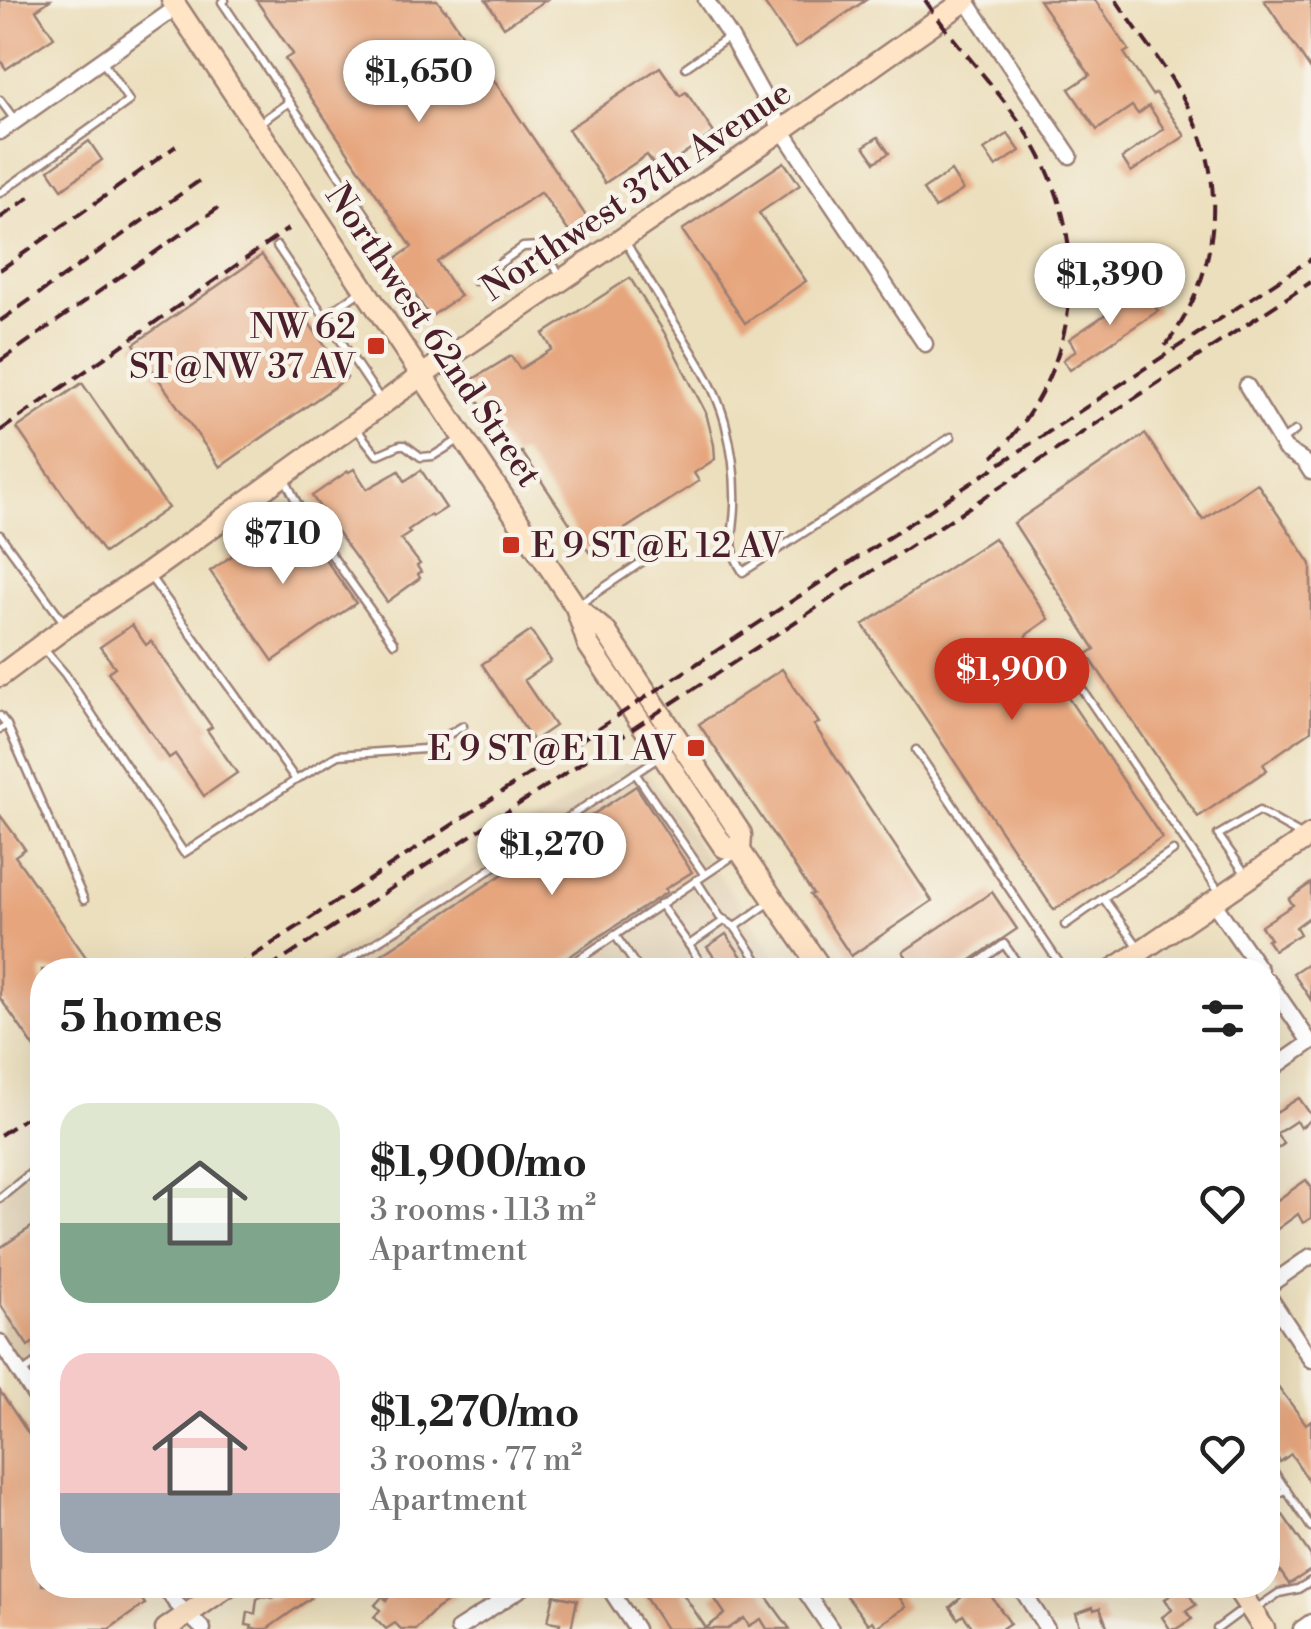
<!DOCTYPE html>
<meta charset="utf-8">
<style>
body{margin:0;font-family:"Libre Bodoni",serif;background:#f2f2f2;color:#222;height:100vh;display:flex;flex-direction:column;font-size:38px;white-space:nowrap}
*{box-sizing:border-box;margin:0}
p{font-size:32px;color:#767676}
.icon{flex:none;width:55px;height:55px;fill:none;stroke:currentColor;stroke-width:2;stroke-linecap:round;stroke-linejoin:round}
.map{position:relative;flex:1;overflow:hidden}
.details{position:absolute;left:30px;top:958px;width:1250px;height:640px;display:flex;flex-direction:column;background:#fff;border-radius:40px;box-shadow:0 10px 40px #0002}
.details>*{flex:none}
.price{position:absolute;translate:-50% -85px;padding:0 22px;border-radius:35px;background:#fff;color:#222;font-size:32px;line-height:65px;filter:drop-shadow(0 2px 5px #0008)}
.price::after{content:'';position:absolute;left:50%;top:60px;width:30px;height:22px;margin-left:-15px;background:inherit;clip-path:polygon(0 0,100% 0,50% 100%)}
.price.on{background:#c8321e;color:#fff}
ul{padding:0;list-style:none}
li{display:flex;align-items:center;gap:30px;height:250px;padding:0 30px}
li span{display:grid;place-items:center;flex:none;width:280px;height:200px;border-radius:30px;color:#555}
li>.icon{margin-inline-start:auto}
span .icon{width:120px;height:120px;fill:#fffc;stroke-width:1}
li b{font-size:42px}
h2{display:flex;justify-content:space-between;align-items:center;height:120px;padding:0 30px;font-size:42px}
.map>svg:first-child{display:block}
.built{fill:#dfceb1}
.building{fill:#e6a57d}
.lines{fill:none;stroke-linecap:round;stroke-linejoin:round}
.lane-casing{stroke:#9b7f74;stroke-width:11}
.street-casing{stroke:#9b7f74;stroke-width:19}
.secondary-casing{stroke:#9b7f74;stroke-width:25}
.lane{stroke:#fff;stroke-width:6}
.street{stroke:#fff;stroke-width:14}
.secondary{stroke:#ffe4c6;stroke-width:20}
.rail{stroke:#4a1f2b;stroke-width:4;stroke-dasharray:15 8;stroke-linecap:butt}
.poi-dot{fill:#c8321e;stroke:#f7f3e8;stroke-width:4}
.labels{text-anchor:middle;stroke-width:9;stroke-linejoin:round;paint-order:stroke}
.street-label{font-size:35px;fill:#4a1f2b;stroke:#f7f3e8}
.poi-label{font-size:35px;fill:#4a1f2b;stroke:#f7f3e8;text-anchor:end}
</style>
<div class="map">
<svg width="1311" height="1629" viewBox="0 0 1311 1629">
<rect width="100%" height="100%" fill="#f7f3e8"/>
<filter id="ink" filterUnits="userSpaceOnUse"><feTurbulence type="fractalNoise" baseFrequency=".01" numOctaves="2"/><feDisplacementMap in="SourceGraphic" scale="20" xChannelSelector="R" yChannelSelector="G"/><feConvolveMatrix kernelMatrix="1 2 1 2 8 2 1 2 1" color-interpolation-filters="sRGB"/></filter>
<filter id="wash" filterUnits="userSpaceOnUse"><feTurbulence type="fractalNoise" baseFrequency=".0048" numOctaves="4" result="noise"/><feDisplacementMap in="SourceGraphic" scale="40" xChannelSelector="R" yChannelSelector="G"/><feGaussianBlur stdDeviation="2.25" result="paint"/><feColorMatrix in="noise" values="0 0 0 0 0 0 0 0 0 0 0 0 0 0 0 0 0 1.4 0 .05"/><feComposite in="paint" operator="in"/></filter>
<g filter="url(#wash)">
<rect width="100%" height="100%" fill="#ecdfbd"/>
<g class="built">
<polygon points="635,755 785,970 314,970"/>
<polygon points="42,1151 42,1396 0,1333 0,1180"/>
</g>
<g id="blocks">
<g class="building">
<polygon points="0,0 50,0 36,10 54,37 6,69 0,60"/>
<polygon points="256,0 437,0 445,11 446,10 588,219 569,232 541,192 437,262 460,296 430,317 392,261 412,247 285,59 293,54"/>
<polygon points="486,0 546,0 504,27"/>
<polygon points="762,0 866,0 795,48"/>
<polygon points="1039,0 1095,0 1129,50 1124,53 1152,95 1156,93 1185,136 1131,172 1122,158 1164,129 1149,106 1138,114 1132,106 1097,130 1069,89 1090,75"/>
<polygon points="1264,0 1311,0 1311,70"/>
<polygon points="660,67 680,96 686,92 714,133 658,171 647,155 605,183 568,129"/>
<polygon points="1008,134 1020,151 996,167 984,150"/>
<polygon points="878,137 889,153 875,162 864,146"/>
<polygon points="89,141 102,160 62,189 49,170"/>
<polygon points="784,162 800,185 759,213 806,281 745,323 682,230"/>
<polygon points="951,171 963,190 935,208 923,190"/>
<polygon points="262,255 347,378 220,467 134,344"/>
<polygon points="630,278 664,332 706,413 714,445 715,459 694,473 699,481 589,552 522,452 513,457 467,383 511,356 520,369 552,349 543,334"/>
<polygon points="1143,289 1158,311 1070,370 1063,360 1076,350 1069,339"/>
<polygon points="82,383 168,508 104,553 17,428"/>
<polygon points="1145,434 1203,520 1257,483 1311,564 1311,731 1263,764 1267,770 1198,817 1087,654 1095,649 1014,523"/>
<polygon points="354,469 367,489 399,471 405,481 421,470 446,508 432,517 430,515 408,530 410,533 401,539 420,564 417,566 421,572 418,574 420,578 387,602 312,496 348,471 349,472"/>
<polygon points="293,513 356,603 273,661 210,571"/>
<polygon points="994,538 1049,619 1026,635 1162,838 1054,910 863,625"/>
<polygon points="132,625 146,645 151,641 212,727 207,730 237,773 204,796 175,754 169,758 108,672 115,667 100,647"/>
<polygon points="531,631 551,661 524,680 555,726 533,741 482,664"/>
<polygon points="782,669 819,723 814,725 932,901 851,956 810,895 813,894 699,724"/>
<polygon points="636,786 692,872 665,889 667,892 632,915 549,970 358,970"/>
<polygon points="0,815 25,849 15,856 95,970 42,970 42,1058 0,998"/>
<polygon points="1311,883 1311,916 1296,927 1300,934 1274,950 1267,940 1270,939 1261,926 1293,905 1289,899"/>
<polygon points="992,892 1017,929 956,970 916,970 903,952"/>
<polygon points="726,934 751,970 723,970 707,947"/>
<polygon points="1311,961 1311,1000 1293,973"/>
<polygon points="1299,1098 1311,1115 1311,1120 1300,1128 1296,1121 1276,1134 1284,1144 1268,1155 1268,1117"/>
<polygon points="1306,1180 1311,1187 1311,1218 1303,1223 1298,1214 1268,1236 1268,1189 1276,1201"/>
<polygon points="42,1220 42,1337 28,1346 0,1304 0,1248"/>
<polygon points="1268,1373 1306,1424 1311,1420 1311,1484 1291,1454 1280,1462 1268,1444"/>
<polygon points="0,1391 42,1454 42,1585 132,1585 145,1604 109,1629 0,1629"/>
<polygon points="1283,1515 1311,1556 1311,1570 1289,1584 1268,1554 1268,1526"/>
<polygon points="291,1585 322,1585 309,1595 311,1598 267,1629 251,1629 252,1626 246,1625 248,1612 255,1614 257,1599 263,1596 273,1598"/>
<polygon points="401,1585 416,1585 422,1591 431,1585 450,1585 457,1595 436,1609 416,1629 401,1629 395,1623 386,1629 374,1617 380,1610 375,1605 383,1596 386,1600"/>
<polygon points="637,1585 677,1585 706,1628 725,1614 713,1596 730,1585 758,1585 790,1629 767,1629 761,1619 749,1626 744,1618 728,1629 666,1629"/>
<polygon points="838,1585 891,1585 906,1607 876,1627 872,1621 868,1624"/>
<polygon points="957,1585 979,1585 984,1592 987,1590 1010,1623 1001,1629 974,1629 963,1615 958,1619 950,1607 964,1595"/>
<polygon points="1184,1587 1196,1605 1186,1611 1192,1619 1176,1629 1170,1629 1162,1617 1172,1610 1165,1599"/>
<polygon points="554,1595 577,1600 571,1629 558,1629 560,1623 548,1621"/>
<polygon points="1093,1607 1094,1610 1100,1608 1107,1626 1099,1629 1081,1629 1076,1613"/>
</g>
</g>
</g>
<g filter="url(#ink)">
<use href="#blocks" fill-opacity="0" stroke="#9b7f74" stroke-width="2.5"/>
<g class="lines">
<defs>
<g id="lane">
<polyline points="225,0 222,2 389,249"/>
<polyline points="686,67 729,37"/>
<polyline points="0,100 15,120"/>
<polyline points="258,124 289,102"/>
<polyline points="0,193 129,101 102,61"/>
<path d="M624 239C642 270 661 301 680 332 698 361 716 389 725 422 732 449 736 478 735 506 734 535 726 546 743 572L951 437"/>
<polyline points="277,246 382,402"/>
<polyline points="475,281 523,247 539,246 560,274"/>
<polyline points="325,316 361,291"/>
<polyline points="355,427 377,455 400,445 405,445 421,457 433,456 462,438"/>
<polyline points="1281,441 1295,431"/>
<polyline points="286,481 303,515 394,643"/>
<polyline points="0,535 63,621"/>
<polyline points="581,603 673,541"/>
<polyline points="42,647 65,674 184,853 296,780 151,578"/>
<polyline points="1056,651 1221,894"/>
<polyline points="0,716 7,725 0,729"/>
<polyline points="7,725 84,900"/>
<polyline points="916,750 1064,970"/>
<polyline points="635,773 704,874"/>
<polyline points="296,780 338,755 424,749 463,726"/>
<polyline points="1245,873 1218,835 1259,811 1301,835"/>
<polyline points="696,880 720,917 735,927"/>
<polyline points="660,904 689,945 725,920"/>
<polyline points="1065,925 1103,898"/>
<polyline points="615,935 639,970"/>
<polyline points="689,945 705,970"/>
<polyline points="1138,946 1103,898 1173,851"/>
<polyline points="581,958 589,970"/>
<polyline points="332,970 447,898 661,756"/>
<polyline points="563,970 736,854"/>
<polyline points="764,970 735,927 770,902"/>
<polyline points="902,970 904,970"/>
<polyline points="968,970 1004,944 1022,970"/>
<polyline points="0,1198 42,1164"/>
<polyline points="23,1372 42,1359"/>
<polyline points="1268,1463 1311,1527"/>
<polyline points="1268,1501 1286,1489"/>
<polyline points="1257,1608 1279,1593 1298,1589 1311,1581"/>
<polyline points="1217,1629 1244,1609"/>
</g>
<g id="street">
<polyline points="706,0 730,36 782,130 925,344"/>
<polyline points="966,0 1070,156"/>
<polyline points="0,132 177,7"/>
<polyline points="1247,386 1285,449 1304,461 1311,472"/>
<polyline points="1213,902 1260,970"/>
<polyline points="1268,981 1310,1042"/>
<polyline points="1268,1072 1311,1042"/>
<polyline points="1268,1286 1311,1256"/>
<polyline points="1268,1295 1311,1360"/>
<polyline points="0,1342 42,1407"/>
<polyline points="164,1585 175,1602 203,1629"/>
<polyline points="607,1585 636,1629"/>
<polyline points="801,1585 831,1629"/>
<polyline points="1019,1585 1047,1629"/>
<polyline points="458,1629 527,1585"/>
<polyline points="1301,1629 1311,1622"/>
</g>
<g id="secondary">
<polyline points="172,0 576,607 588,644 724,847 740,851 822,970"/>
<polyline points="577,608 606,632 741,834 740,851"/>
<polyline points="0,676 67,626 148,573 421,376 782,130 966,0"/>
<polyline points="1113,970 1311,835"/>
<polyline points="1235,1585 1264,1629"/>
<polyline points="166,1629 229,1585"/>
</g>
</defs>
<use href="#lane" class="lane-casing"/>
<use href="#street" class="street-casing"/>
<use href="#secondary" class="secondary-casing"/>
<use href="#lane" class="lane"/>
<use href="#street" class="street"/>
<use href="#secondary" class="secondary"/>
<g class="rail">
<path d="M925 0C956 46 996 86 1027 133 1096 240 1082 372 990 460"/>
<path d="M1116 0C1142 39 1178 81 1196 124 1229 199 1213 289 1161 351"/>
<polyline points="0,218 30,197"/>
<polyline points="0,270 176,146"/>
<polyline points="0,321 199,181"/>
<polyline points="0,361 218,208"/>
<polyline points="0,431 288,229"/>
<polyline points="232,970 1311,259"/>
<polyline points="267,970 1311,282"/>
<polyline points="0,1135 42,1107"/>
</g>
</g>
</g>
<g class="poi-dot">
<rect x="366" y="336" width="20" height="20" rx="5"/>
<rect x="501" y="535" width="20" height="20" rx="5"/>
<rect x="686" y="738" width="20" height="20" rx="5"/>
</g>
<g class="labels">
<g class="street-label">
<text transform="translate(636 190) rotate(-34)" y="12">Northwest 37th Avenue</text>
<text transform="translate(434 335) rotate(56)" y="12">Northwest 62nd Street</text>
</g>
<g class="poi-label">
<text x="356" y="338">NW 62<tspan x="356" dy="40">ST@NW 37 AV</tspan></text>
<text x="531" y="557" text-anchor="start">E 9 ST@E 12 AV</text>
<text x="676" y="760">E 9 ST@E 11 AV</text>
</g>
</g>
</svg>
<b class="price" style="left:419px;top:125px">$1,650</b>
<b class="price" style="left:1110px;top:328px">$1,390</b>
<b class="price" style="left:283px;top:587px">$710</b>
<b class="price on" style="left:1012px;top:723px">$1,900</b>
<b class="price" style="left:552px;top:898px">$1,270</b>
<section class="details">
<h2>5 homes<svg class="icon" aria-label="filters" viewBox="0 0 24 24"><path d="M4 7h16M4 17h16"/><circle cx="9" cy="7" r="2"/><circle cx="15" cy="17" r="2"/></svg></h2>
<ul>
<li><span style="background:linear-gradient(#dfe7d0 60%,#7fa58c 0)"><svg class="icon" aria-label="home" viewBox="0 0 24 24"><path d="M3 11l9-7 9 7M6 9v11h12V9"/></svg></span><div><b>$1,900/mo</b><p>3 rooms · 113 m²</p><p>Apartment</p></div><svg class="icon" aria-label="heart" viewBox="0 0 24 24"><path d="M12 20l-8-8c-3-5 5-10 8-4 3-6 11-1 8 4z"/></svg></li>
<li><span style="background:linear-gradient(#f6c9c9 70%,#9aa5b1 0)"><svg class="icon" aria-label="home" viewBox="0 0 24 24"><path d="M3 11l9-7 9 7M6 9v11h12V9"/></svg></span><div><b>$1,270/mo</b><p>3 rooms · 77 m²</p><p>Apartment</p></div><svg class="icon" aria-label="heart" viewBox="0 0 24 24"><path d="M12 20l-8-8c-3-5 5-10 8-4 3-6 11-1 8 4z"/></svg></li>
</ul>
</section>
</div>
